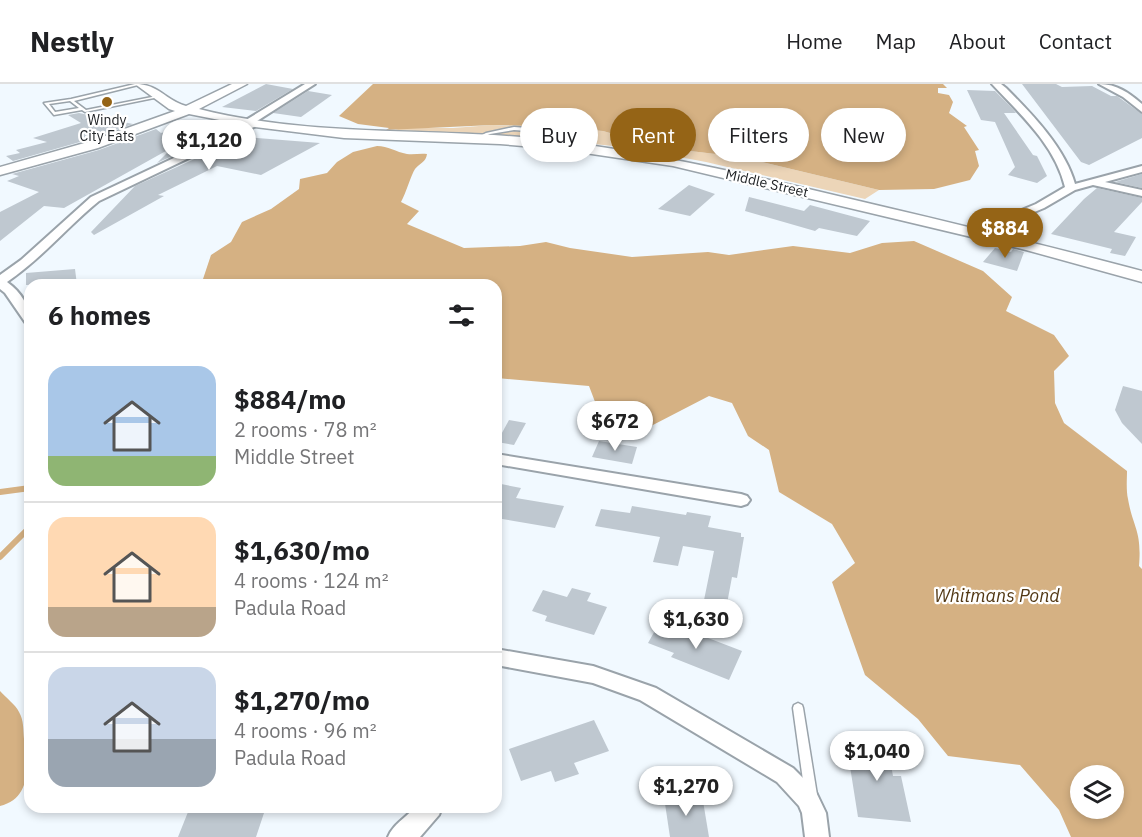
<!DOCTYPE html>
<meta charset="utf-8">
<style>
body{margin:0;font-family:"IBM Plex Sans",sans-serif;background:#f6f6f6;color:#202124;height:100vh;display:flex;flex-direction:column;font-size:22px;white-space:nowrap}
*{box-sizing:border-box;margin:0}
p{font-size:20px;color:#757577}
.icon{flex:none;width:33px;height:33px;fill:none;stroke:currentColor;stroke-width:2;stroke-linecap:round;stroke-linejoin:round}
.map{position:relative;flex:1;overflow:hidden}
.details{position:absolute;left:24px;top:195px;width:478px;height:534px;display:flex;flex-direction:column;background:#fff;border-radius:18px;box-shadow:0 3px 9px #0003}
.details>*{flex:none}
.top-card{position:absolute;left:520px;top:24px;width:531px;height:54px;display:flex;gap:12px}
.tools{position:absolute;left:1070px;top:681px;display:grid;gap:12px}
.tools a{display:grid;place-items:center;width:54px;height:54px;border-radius:50%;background:#fff;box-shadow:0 3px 9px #0003;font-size:30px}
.price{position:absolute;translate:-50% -51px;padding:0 14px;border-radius:21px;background:#fff;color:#222;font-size:20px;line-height:39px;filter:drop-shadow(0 2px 3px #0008)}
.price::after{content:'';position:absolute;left:50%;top:36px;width:18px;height:14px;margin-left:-9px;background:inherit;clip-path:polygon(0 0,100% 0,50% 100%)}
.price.current{background:#956416;color:#fff}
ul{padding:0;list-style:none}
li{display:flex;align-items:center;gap:18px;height:150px;padding:0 24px}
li+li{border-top:2px solid #e0e0e0}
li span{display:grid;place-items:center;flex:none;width:168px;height:120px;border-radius:18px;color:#555}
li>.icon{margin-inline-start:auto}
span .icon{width:72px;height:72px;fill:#fffc;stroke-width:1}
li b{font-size:26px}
h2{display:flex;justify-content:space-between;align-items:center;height:72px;padding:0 24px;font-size:26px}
.chip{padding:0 21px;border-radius:27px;background:#fff;box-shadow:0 3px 9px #0003;font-size:21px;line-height:54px}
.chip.current{background:#956416;color:#fff}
header{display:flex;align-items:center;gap:36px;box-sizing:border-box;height:84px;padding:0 30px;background:#fff;border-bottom:2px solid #e0e0e0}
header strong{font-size:28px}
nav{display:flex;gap:33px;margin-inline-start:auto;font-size:21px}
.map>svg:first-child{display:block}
.green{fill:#ecd5b8}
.water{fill:#d5b183;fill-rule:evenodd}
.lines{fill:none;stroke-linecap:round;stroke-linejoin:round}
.stream{stroke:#d5b183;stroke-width:6}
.building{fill:#bfc8d0}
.lane-casing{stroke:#9aa3aa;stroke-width:3}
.street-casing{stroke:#9aa3aa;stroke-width:4}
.secondary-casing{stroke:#9aa3aa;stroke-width:3}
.lane{fill:#fff;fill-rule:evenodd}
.street{fill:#fff;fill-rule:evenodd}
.secondary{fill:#fff;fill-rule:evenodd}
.poi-dot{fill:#956416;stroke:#fff;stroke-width:2}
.labels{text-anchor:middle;stroke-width:4.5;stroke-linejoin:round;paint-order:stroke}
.far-poi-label{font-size:14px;fill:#212427;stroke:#fff}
.far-street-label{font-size:14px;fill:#212427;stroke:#fff}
.water-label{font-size:18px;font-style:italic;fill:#523814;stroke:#fff}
</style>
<header>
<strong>Nestly</strong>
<nav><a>Home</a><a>Map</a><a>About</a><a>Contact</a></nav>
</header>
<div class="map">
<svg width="1142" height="753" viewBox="0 0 1142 753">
<rect width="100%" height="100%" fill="#f1f9ff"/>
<polygon class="green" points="492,41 603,47 627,54 639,61 741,73 879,106 865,115 706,78 631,64 520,52 395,46 402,44 453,44"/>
<g class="water">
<polygon points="373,0 943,0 947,4 938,4 938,9 949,11 953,18 949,29 967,42 964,43 979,66 975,67 979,82 970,96 934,105 879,106 741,73 639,61 627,54 603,47 532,42 492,41 386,46 389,44 358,40 339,32"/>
<path d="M377 62C388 62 396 68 407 70 414 71 420 69 427 70 426 78 420 79 415 85 411 91 406 109 401 118L419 127 407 140 464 164 520 162 546 158 570 164 632 173 708 168 729 171 793 162 850 169 882 159 914 157 983 187 1012 213 1006 227 1054 251 1069 272 1054 287 1055 319 1064 339 1127 387C1127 395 1126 406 1128 415 1133 444 1142 446 1139 482L1142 485V753H1071L1059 726 1020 681 948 672 918 635 865 591 832 498 855 479 832 440 779 408 769 366 748 352 732 319 709 312 651 342 625 324 597 323 589 302 497 294 496 201H207L203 195 211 171 231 158 242 138 271 125 299 105 300 95 327 89 337 78 353 68ZM1080 692H1113V724H1080Z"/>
<path d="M0 607C6 614 15 620 19 628 24 637 23 645 24 655 28 681 32 714 0 722Z"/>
</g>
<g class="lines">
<g class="stream">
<polyline points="0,408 30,404"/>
<polyline points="0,473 30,443"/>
</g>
</g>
<g class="building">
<polygon points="266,0 293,5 256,27 222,23"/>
<polygon points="1022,0 1056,0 1062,3 1092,2 1111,12 1117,12 1142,30 1142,54 1089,81 1081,78"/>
<polygon points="967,6 995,7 1012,24 1016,29 1004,29 1033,71 1037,72 1047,92 1037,99 1008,91 1015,83 995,38 981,36"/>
<polygon points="308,7 332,11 301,33 273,29"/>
<polygon points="79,29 133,40 87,56 13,77 6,72 20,69 16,66 47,58 33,54 81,39 68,31"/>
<polygon points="156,45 161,49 169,47 209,55 157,79 173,63 64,124 44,122 0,157 0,128 39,108 7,97 19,92 12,90 99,66"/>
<polygon points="243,53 320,59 261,91 217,82 158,111 164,112 94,151 91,148 135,102"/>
<polygon points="1142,90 1142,104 1115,98"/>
<polygon points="689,101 715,110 690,132 658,125"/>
<polygon points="1097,104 1142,114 1142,118 1114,148 1136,153 1125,172 1110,169 1112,165 1051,150 1084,115"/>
<polygon points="749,113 804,127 810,121 870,137 857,152 819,144 815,147 745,127"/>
<polygon points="995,164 1011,168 1013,165 1024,168 1017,187 983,178"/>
<polygon points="75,185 77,201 26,201 26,189"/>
<polygon points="1123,302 1142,307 1142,360 1122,339 1115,326"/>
<polygon points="509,336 526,339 514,361 497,358"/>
<polygon points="599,357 637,363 632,380 592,373"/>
<polygon points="496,399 521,404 516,414 564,422 555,444 496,434"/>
<polygon points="632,422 686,431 687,428 711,432 708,443 741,449 741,453 744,453 737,494 732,493 726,525 703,521 714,467 683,462 678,482 653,478 660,453 595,442 601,425 630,429"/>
<polygon points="572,504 591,509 587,517 607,523 594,551 545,537 547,532 532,527 543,506 567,513"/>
<polygon points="661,536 742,567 729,596 671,573 674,569 648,559"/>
<polygon points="594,636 609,667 574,679 579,690 555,698 551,687 521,697 509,665"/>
<polygon points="854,652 886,654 893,692 901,692 911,738 858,733 848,670 857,671"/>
<polygon points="702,711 709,753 670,753 664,713"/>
<polygon points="190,723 266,723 256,753 178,753"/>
</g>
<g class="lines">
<defs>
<g id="lane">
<path d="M135 0H142L74 17 86 26 157 12 159 13 85 28 82 26 54 31 44 19 71 15ZM70 17 79 24 55 28 49 20Z"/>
<polygon points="514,43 540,45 580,52 589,58 586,65 584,65 582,64 584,58 579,54 540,48 514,46 490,50 476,56 474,55 486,49"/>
<polygon points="798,619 802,621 803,624 817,711 815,715 811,716 807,715 805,711 793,624 794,621"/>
</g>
<g id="street">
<path d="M305 0H315L257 37 258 41 99 117C67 143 41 175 7 198 21 208 30 222 30 239L25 238 5 209 0 205V191L21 176 91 113 246 40V36Z"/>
<path d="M992 0H1001L1006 4C1032 30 1065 64 1075 100L1142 82V88L1105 98 1142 106V112L1093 101 1075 106 1044 124 979 151H971V147L1036 120 1065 103C1055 61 1020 30 992 0Z"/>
<path d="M1099 0C1117 0 1129 9 1142 20V28L1123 13Z"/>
<polygon points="496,370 741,410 747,412 750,416 747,420 741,422 496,380"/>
<polygon points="496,565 593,582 656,604 793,684 815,706 826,729 829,753 805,753 802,729 799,722 777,698 640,616 593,599 496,581"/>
<path d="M415 723H442L439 731 420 753H388C393 740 406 734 415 723Z"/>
</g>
<path id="secondary" d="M135 0C159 0 165 16 186 22L232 0H247L199 25C317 55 440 42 559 57 654 69 745 90 838 112 940 136 1041 160 1142 187V198L1026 166 673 82 558 65 500 60 344 54 255 43 189 30 98 64 0 91V83L88 58 175 27 169 25Z"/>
</defs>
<use href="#lane" class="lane-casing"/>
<use href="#street" class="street-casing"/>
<use href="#secondary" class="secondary-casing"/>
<use href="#lane" class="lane"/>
<use href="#street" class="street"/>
<use href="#secondary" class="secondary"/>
</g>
<circle class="poi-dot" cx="107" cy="18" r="6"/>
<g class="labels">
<g class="far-poi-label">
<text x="107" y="41">Windy<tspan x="107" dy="16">City Eats</tspan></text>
</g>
<g class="far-street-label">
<text transform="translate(767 99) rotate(13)" y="5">Middle Street</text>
</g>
<g class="water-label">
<text x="997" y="518">Whitmans Pond</text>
</g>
</g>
</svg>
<div class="tools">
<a><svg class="icon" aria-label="layers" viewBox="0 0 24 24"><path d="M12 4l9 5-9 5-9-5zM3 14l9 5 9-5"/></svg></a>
</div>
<b class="price" style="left:209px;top:87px">$1,120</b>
<b class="price current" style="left:1005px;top:175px">$884</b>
<b class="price" style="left:615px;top:368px">$672</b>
<b class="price" style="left:696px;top:566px">$1,630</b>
<b class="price" style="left:877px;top:698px">$1,040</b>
<b class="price" style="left:686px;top:733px">$1,270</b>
<div class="top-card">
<a class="chip">Buy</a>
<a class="chip current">Rent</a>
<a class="chip">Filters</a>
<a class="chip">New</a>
</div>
<section class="details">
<h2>6 homes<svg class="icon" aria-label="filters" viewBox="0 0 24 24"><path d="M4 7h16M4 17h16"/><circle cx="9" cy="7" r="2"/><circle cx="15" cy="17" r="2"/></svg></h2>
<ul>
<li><span style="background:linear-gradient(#a9c7e8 75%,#8fb573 0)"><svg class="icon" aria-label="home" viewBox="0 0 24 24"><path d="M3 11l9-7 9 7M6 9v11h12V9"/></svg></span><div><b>$884/mo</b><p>2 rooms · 78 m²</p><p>Middle Street</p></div></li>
<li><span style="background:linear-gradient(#ffd9b3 75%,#b9a48a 0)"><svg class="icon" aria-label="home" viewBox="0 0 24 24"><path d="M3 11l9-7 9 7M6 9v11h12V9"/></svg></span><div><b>$1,630/mo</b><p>4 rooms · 124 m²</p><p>Padula Road</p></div></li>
<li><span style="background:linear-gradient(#c9d6e8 60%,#9aa5b1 0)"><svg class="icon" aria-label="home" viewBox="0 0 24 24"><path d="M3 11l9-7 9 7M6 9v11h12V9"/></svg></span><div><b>$1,270/mo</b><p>4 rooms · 96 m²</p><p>Padula Road</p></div></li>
</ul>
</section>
</div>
